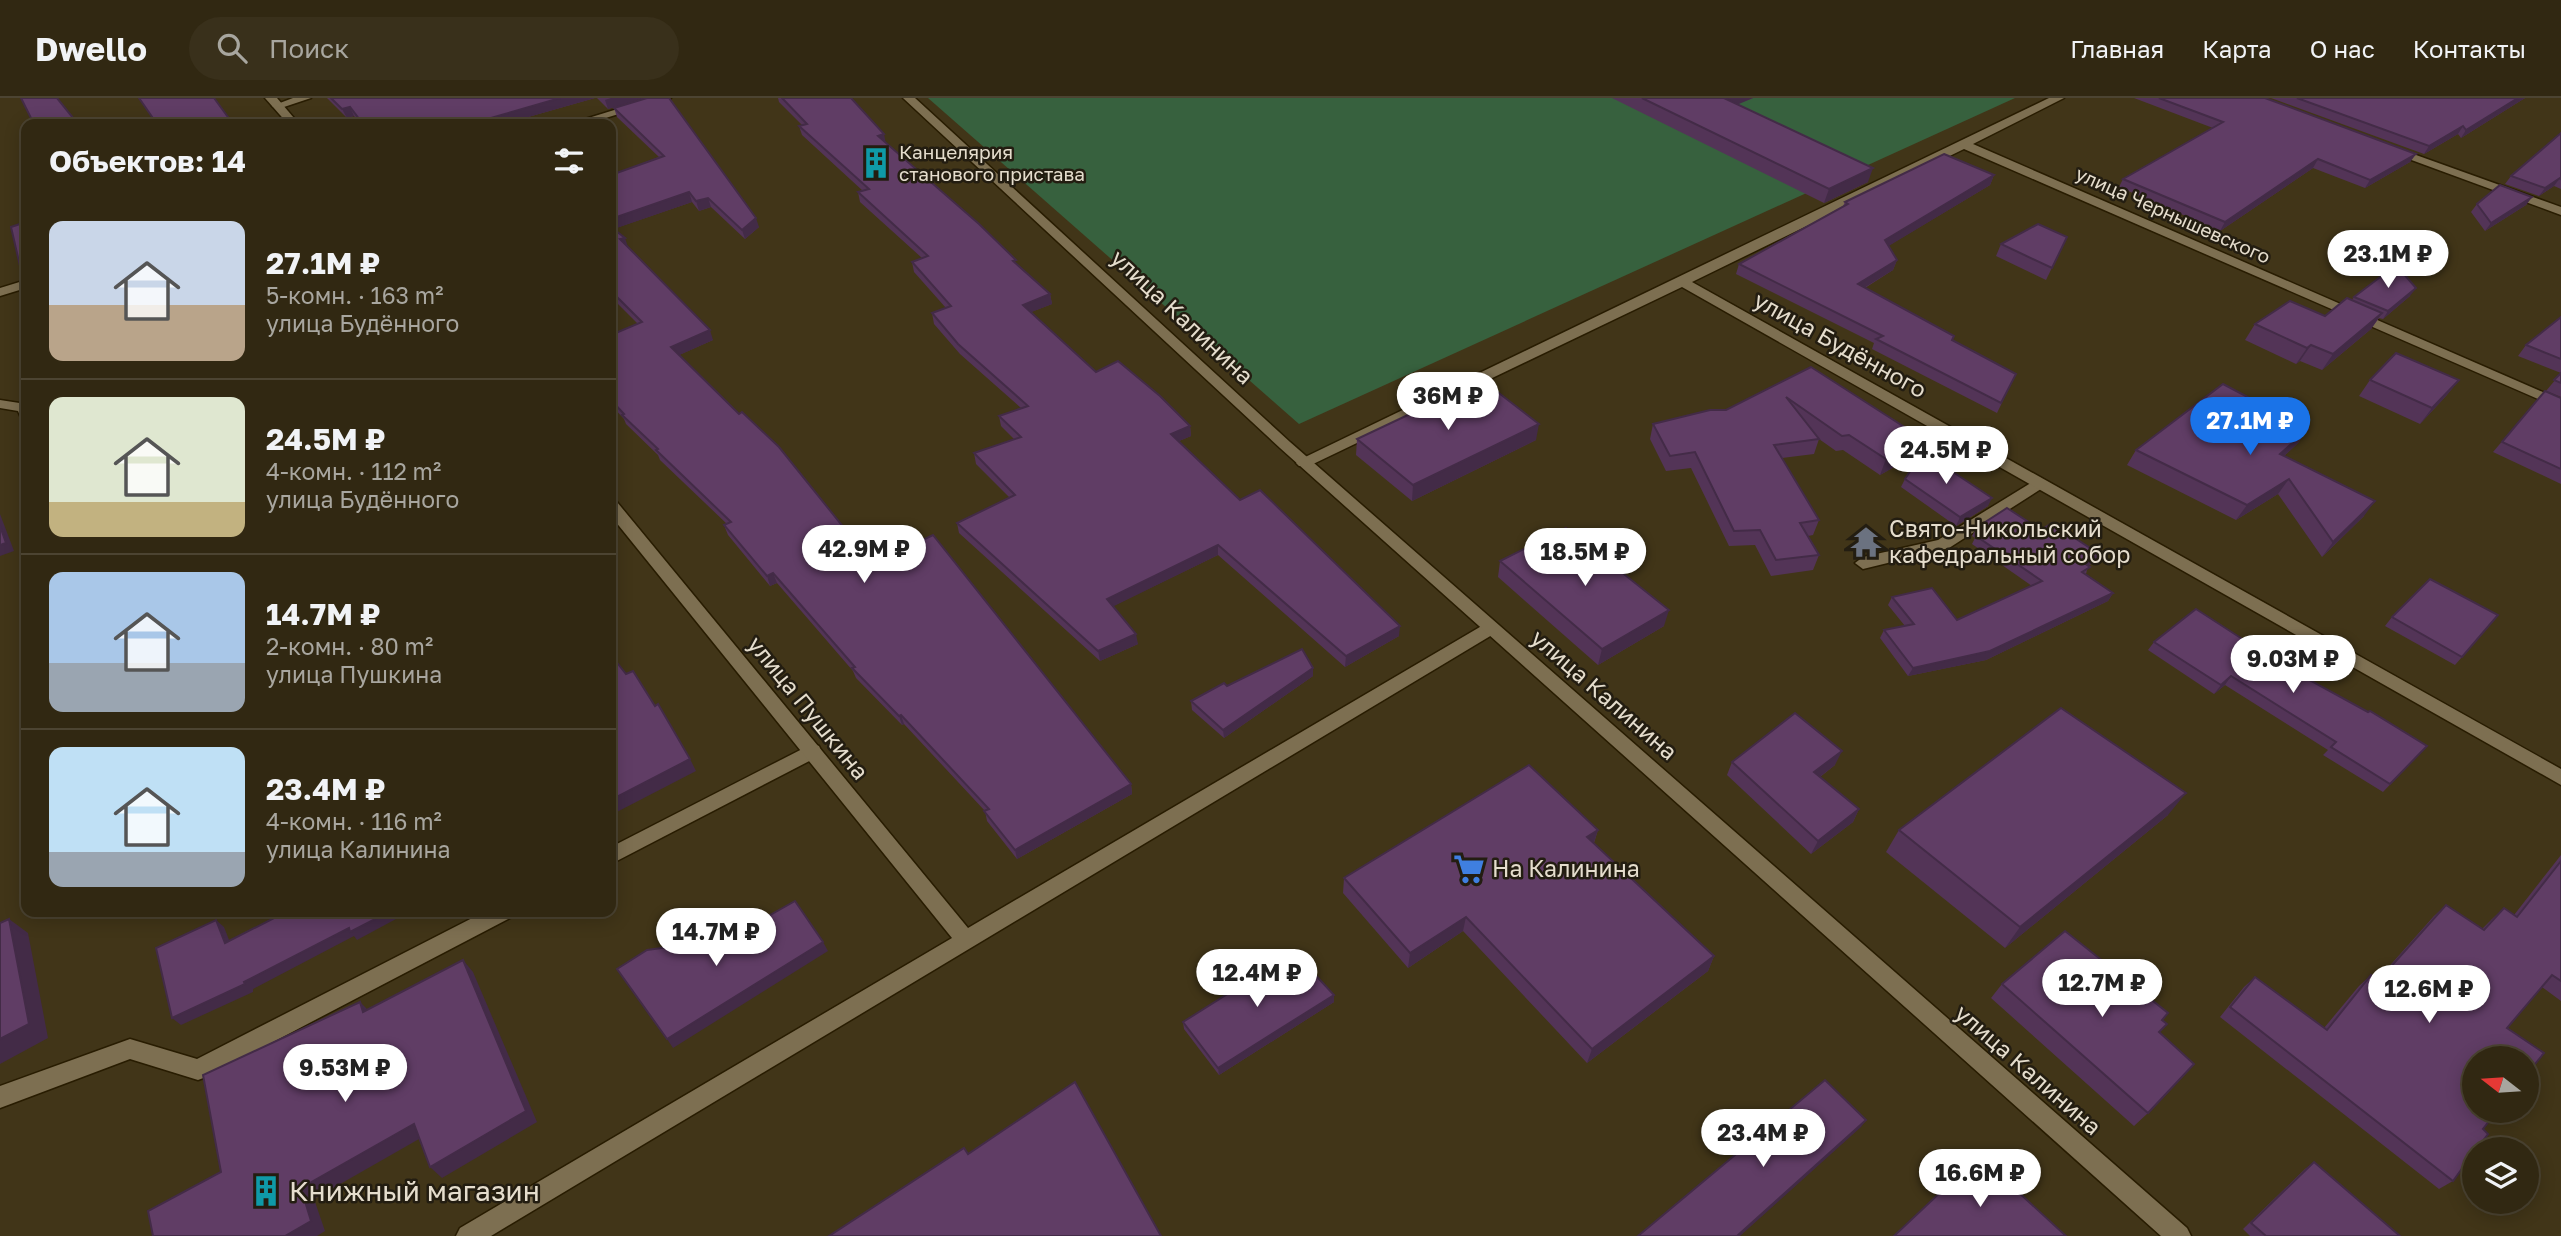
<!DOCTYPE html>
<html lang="ru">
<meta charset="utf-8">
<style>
body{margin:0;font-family:"Golos Text",sans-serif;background:#39301b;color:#f1f3f6;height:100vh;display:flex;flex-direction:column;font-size:26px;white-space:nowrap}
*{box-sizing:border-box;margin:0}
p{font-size:23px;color:#a8a69f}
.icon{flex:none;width:38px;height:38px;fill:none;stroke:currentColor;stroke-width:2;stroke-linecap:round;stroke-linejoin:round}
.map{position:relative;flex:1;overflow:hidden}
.drawer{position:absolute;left:21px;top:21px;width:595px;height:798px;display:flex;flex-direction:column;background:#312812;border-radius:14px;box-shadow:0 4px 18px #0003,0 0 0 2px #4c4432}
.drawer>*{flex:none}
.needle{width:46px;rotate:287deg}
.fabs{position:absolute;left:2462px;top:948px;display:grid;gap:14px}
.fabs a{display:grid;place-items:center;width:77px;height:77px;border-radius:50%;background:#312812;box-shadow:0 4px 18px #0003,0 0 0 2px #4c4432;font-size:35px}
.price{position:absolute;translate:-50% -60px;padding:0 16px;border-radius:24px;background:#fff;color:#222;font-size:23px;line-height:46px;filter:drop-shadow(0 2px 4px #0008)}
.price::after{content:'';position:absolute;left:50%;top:42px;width:21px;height:16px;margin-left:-10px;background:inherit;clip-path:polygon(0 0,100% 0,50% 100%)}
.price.selected{background:#1a73e8;color:#fff}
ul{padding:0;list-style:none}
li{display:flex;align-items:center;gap:21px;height:175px;padding:0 28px}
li+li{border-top:2px solid #4c4432}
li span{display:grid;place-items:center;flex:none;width:196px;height:140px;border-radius:14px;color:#555}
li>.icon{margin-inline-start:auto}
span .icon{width:84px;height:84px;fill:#fffc;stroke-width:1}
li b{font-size:30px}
h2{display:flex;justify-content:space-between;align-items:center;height:84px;padding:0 28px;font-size:30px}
header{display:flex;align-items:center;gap:42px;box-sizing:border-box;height:98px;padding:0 35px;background:#312812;border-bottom:2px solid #4c4432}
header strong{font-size:33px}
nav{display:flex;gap:38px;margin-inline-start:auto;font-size:24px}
.search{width:490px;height:63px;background:#39301b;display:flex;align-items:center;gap:18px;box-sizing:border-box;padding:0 24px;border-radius:38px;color:#a8a69f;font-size:26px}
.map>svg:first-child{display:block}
.green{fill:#37613e}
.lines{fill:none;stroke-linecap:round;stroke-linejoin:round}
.service-casing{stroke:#281c01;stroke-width:3}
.minor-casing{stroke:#281c01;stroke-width:3}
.tertiary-casing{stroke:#281c01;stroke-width:3}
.service{fill:#7d6f51;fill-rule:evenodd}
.minor{fill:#7d6f51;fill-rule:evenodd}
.tertiary{fill:#7d6f51;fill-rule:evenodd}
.wall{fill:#533457}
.shaded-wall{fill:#432b47}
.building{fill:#603d65;stroke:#432b47;stroke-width:2}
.labels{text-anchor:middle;stroke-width:5;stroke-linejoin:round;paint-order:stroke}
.far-poi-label{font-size:19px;fill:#e5ddcd;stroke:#231d11;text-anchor:start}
.far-street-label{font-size:19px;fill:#e5ddcd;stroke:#231d11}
.street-label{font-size:23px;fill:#e5ddcd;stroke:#231d11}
.poi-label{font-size:23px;fill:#e5ddcd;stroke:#231d11;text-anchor:start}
.near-poi-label{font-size:28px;fill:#e5ddcd;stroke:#231d11;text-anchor:start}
</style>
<header>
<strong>Dwello</strong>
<div class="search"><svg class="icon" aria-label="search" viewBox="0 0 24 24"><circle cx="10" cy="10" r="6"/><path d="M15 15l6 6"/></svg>Поиск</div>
<nav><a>Главная</a><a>Карта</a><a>О нас</a><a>Контакты</a></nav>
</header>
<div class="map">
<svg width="2561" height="1138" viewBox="0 0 2561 1138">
<rect width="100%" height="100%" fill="#413518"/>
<polygon class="green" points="928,0 2015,0 1299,326"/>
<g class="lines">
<defs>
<g id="service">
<polygon points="293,0 311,0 278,11 272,8"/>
<polygon points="0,302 26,306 26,321 21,320 18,313 0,310"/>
<polygon points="2039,380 2047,385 2044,389 1949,450 1863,471 1855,465 1863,459 1938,442"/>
<polygon points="812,646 819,648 821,653 819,658 611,766 611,749"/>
<polygon points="484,814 513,814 510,820 206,979 198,982 130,961 0,1010 0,988 130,941 197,961"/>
</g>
<g id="minor">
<polygon points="265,0 277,0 299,26 288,26"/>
<polygon points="653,0 671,0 586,26 569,26"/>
<polygon points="2049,0 2064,0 1973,46 2561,302 2561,311 1964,51 1692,184 2561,671 2561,687 1682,189 1309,368 1299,368 1296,365 1299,362"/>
<polygon points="2391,48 2561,109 2561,117 2387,53 2385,51"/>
<polygon points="26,182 26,190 0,198 0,190"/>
<polygon points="611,403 617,404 968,830 1485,526 1497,526 1500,530 1497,534 491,1138 456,1138 460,1130 952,840 611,418"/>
</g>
<polygon id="tertiary" points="903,0 915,0 1290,344 2187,1130 2191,1138 2161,1138 1280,350"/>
</defs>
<use href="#service" class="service-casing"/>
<use href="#minor" class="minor-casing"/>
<use href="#tertiary" class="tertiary-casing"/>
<use href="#service" class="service"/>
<use href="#minor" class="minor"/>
<use href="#tertiary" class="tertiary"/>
</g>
<g class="wall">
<polygon points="327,0 595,0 504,26 361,26 354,18 347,20"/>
<polygon points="597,0 644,0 608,11"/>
<polygon points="778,0 851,0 886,46 1050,196 1052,206 1031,214 1096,274 1190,328 1191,338 1179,343 1240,402 1399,538 1345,569 1218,457 1113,508 1138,546 1100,563 959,435 957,425 1010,400 976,366 974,355 1014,341 1001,328 999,318 1021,310 960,256 934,226 932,215 946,210 914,174 912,164 922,160 860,104 858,94 863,93 802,37 799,28 802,27 779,4"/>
<polygon points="1612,0 1753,0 1737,6 1868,84 1824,105"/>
<polygon points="2134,0 2265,0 2416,56 2410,64 2365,90 2313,70 2220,133 2119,89 2123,81 2213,30"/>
<polygon points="2271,0 2525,0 2461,40 2458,36 2424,56"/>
<polygon points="614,10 759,129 745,141 711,109 699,113 692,104 613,131 628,149 713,242 679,257 873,466 1131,686 1132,696 1017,761 987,723 985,713 904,626 902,627 856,580 853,573 777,485 770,488 728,437 724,427 727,426 660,362 658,357 626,326 624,321 611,307 611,237 638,226 611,199 611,77 659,59 617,19"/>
<polygon points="2561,35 2561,91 2554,88 2539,98 2505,86 2511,78"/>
<polygon points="1994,77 1990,87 1888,148 1897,162 1893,172 1865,190 1952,242 2016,276 1997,315 1872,251 1874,245 1736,176 1739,166 1843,108 1845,104"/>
<polygon points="2532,99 2526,107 2485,133 2471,114 2477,106"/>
<polygon points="2067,139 2046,182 1996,158 2001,146"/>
<polygon points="2410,198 2383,221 2379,220 2371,231 2322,272 2300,263 2296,266 2245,242 2255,226 2325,218 2352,202 2354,199"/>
<polygon points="2561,219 2561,299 2546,293 2561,275 2518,258 2526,247"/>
<polygon points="1811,269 1923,341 1917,356 1880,377 1843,352 1836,353 1819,341 1814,356 1782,360 1819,422 1813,437 1808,438 1819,457 1813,472 1771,478 1755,447 1729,448 1691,370 1666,373 1650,341 1653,326 1726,312"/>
<polygon points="2370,282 2459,282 2446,298 2420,326 2359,298"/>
<polygon points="2545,293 2561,300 2561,386 2493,354"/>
<polygon points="2308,331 2298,345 2284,358 2364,418 2322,459 2278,396 2236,422 2127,367 2136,352"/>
<polygon points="1357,341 1536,342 1412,403 1356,357"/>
<polygon points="1905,381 1988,408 1956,428 1901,389"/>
<polygon points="1976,430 2041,432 2099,456 2094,464 2088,468 2086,476 2113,495 2108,503 1986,562 1908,578 1880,540 1884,532 1905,528 1888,507 1892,499 1957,522 2032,488 1972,446 1975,440 1972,438"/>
<polygon points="1500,463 1664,528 1598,567 1498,479"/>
<polygon points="2392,519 2462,559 2455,567 2385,528"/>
<polygon points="2154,544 2284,568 2427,648 2383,694 2323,657 2328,652 2225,587 2214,596 2148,552"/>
<polygon points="1313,578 1224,640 1192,612 1191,603 1227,588"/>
<polygon points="1732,664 1835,667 1820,679 1859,711 1853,724 1811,756 1727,677"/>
<polygon points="2168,717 2005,850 1886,754 1899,732"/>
<polygon points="1598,732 1594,745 1714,858 1708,873 1587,965 1463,833 1408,870 1343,795 1344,780"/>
<polygon points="2561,757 2561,903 2542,889 2507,930 2483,1031 2453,1083 2439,1091 2220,919 2244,889 2255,879 2324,930 2359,888 2371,877 2377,882 2434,818 2446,807 2482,831 2492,821 2504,810 2514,817"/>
<polygon points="2002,886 2162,922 2159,934 2148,1015 2134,1028 1991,900"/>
<polygon points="1334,897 1334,904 1219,977 1184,931 1183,924"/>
<polygon points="2314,1064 2400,1138 2250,1138 2243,1131 2305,1071"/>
</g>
<g class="shaded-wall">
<polygon points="560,0 595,0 504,26 487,26 484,22"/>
<polygon points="611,0 644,0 608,11 605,2"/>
<polygon points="1724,0 1753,0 1720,14"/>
<polygon points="2518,0 2525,0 2461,40 2466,32"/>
<polygon points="350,9 354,18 347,20 342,11"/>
<polygon points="2463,28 2458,36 2424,56 2429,48"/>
<polygon points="884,36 886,46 878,38"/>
<polygon points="2416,56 2410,64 2365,90 2370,82"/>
<polygon points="2318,61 2313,70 2220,133 2225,124"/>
<polygon points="1873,70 1868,84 1824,105 1829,91"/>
<polygon points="1994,77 1990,87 1882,152 1885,142"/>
<polygon points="2560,80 2554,88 2539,98 2545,90"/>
<polygon points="689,94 692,104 611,132 611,121"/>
<polygon points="2532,99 2526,107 2485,133 2491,125"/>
<polygon points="708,100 711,109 699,113 696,103"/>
<polygon points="756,120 759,129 745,141 742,132"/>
<polygon points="625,140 628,149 620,141"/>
<polygon points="1897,162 1893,172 1854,196 1858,186"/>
<polygon points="2416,190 2410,198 2383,221 2388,213"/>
<polygon points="1050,196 1052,206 1024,217 1023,207"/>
<polygon points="2382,215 2371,231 2322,272 2333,256"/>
<polygon points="710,232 713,242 675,259 671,249"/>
<polygon points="2311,247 2300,263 2296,266 2307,250"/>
<polygon points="2459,282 2446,298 2420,326 2432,310"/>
<polygon points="1539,326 1536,342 1412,403 1413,387"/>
<polygon points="1190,328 1191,338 1172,346 1171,336"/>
<polygon points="2308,331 2298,345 2270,371 2280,356"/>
<polygon points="1923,341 1917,356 1880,377 1886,361"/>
<polygon points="2289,381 2278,396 2236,422 2247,407"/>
<polygon points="1992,400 1988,408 1956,428 1960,419"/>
<polygon points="2375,403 2364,418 2322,459 2333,444"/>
<polygon points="0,416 14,453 0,458"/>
<polygon points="1218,447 1218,457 1108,511 1107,501"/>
<polygon points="2099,456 2094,464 2079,473 2084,465"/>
<polygon points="773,475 777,485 770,488 767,478"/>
<polygon points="2113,495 2108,503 1986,562 1908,578 1913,570"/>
<polygon points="1669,512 1664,528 1598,567 1602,551"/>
<polygon points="1400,528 1399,538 1345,569 1346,558"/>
<polygon points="1136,536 1138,546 1100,563 1098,553"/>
<polygon points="1313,570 1313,578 1224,640 1223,632"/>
<polygon points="2231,578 2225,587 2214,596 2221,587"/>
<polygon points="901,617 904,626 902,627 899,618"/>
<polygon points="1842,653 1835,667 1808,688 1814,674"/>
<polygon points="690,661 696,673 611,717 611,702"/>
<polygon points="1131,686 1132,696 1017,761 1015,752"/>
<polygon points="2186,695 2168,717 2005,850 2020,829"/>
<polygon points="1859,711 1853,724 1811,756 1818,743"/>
<polygon points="1598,732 1593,747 1587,739"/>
<polygon points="389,814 409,814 357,842 354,838 253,891 253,894 181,927 172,920 349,830"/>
<polygon points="1466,819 1463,833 1408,870 1410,855"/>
<polygon points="9,821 28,835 48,940 0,966 0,941"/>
<polygon points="216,822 224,829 233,852 225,845"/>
<polygon points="823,844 828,853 673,950 667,941"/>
<polygon points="1714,858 1708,873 1587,965 1592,951"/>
<polygon points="463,862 473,874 537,1024 442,1080 430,1069"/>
<polygon points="1334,897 1334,904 1219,977 1218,970"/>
<polygon points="360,904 372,916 363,914"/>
<polygon points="1866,1022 1861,1029 1740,1138 1737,1138"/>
<polygon points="414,1026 426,1037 314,1101 325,1133 317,1138 285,1138 301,1090"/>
</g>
<g class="building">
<polygon points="21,0 57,0 78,26 34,26"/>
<polygon points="139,0 214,0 233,26 157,26"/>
<polygon points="331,0 560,0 484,22 489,26 363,26 350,9 342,11"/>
<polygon points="647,0 669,0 756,120 742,132 708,100 696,103 689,94 611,121 611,77 664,58 614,10"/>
<polygon points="782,0 851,0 884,36 878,38 979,126 1016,162 1013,163 1050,196 1023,207 1096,274 1118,263 1160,298 1190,328 1171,336 1240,402 1260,392 1400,528 1346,558 1218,447 1107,501 1136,536 1098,553 957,425 1015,397 974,355 1021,339 999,318 1028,308 958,246 932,215 951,208 912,164 928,158 858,94 869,91 799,28 807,26"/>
<polygon points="1642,0 1724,0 1873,70 1829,91"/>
<polygon points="2159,0 2265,0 2416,56 2370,82 2318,61 2225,124 2123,81 2223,24"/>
<polygon points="2297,0 2518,0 2466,32 2463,28 2429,48"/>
<polygon points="2561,35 2561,81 2560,80 2545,90 2511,78"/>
<polygon points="1944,56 1994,77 1885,142 1897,162 1858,186 1954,238 1952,242 2016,276 2001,305 1876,241 1883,238 1739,166 1848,106 1845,104"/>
<polygon points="2500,87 2532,99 2491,125 2477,106"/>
<polygon points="26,124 26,194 11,129"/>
<polygon points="2038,126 2067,139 2052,170 2001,146"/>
<polygon points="611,129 625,140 620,141 710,232 671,249 739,316 742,314 779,349 873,466 933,437 1131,686 1015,752 984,713 989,711 901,617 899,618 852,570 855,569 773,475 767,478 724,427 731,424 656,352 658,351 622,317 624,316 611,302 611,237 642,224 611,193"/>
<polygon points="2396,167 2416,190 2388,213 2354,199"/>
<polygon points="2347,200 2382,215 2333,256 2311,247 2307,250 2255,226 2290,203 2325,218"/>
<polygon points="2561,219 2561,261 2526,247"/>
<polygon points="2396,255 2459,282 2432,310 2370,282"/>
<polygon points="1811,269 1923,341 1886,361 1849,337 1842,338 1786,299 1819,341 1774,347 1819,422 1800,425 1819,457 1776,462 1760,432 1734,433 1695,354 1670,358 1653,326 1710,312 1726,312"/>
<polygon points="2561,275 2561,285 2554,282"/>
<polygon points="1482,282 1539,326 1413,387 1357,341"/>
<polygon points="2223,286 2308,331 2280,356 2375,403 2333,444 2289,381 2247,407 2136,352"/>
<polygon points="2545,293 2561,300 2561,371 2502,344"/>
<polygon points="1923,354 1992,400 1960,419 1905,381"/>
<polygon points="2007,410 2041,432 2052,425 2099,456 2084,465 2090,469 2082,474 2113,495 1990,553 1913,570 1884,532 1914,526 1892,499 1932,490 1957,522 2042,483 1976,438 1982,434 1976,430"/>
<polygon points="0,428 6,445 0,447"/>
<polygon points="1566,430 1669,512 1602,551 1500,463"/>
<polygon points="2430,481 2498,517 2462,559 2392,519"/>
<polygon points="2196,511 2284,568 2368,614 2370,613 2427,648 2390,686 2331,649 2336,644 2231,578 2221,587 2154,544"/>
<polygon points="1302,551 1313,570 1223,632 1191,603 1224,585 1227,588"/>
<polygon points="611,557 626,576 633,573 655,608 658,606 690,661 611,702"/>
<polygon points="2061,610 2186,695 2020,829 1899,732"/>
<polygon points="1795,615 1842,653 1814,674 1859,711 1818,743 1732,664"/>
<polygon points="1529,667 1598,732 1587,739 1714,858 1592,951 1466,819 1410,855 1344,780"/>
<polygon points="2561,763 2561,883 2552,877 2507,930 2544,955 2527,976 2527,961 2474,961 2474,1013 2497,1013 2483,1031 2488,1036 2476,1052 2474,1052 2474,1054 2453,1083 2230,909 2255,879 2327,932 2371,877 2378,883 2446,807 2484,832 2504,810 2517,819"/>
<polygon points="795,803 823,844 667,941 617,871 647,852 728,841"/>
<polygon points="283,814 389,814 350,834 349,830 244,884 245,886 172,920 156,850 216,822 225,845 284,815"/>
<polygon points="9,821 29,926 0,941 0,825"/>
<polygon points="2065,833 2168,915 2162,922 2167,926 2159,934 2194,966 2148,1015 2002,886"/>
<polygon points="1294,854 1334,897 1218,970 1183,924"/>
<polygon points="463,862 526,1013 430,1069 414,1026 301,1090 311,1123 285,1138 153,1138 148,1113 221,1074 203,977 360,904 363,914"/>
<polygon points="1825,982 1866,1022 1737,1138 1638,1138"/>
<polygon points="1075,984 1161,1138 829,1138 964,1050 968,1056"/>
<polygon points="1979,1058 2066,1138 1894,1138"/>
<polygon points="2314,1064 2400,1138 2266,1138 2251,1125"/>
</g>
<defs>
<symbol id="building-bare" viewBox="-9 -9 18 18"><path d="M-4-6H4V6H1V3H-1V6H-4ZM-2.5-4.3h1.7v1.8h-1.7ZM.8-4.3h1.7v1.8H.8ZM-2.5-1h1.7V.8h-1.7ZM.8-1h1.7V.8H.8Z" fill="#0f9aa8" stroke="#231d11" stroke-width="2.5" paint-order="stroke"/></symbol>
<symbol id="temple-bare" viewBox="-9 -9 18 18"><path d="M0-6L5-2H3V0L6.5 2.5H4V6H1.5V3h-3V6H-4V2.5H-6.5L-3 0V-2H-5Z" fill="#6b7280" stroke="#231d11" stroke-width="2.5" paint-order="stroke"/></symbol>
<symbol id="supermarket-bare" viewBox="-9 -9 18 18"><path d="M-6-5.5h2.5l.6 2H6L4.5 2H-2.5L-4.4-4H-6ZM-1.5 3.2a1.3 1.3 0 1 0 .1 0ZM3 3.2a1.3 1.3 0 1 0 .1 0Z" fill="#3f7fe0" stroke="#231d11" stroke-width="2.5" paint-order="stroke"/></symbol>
</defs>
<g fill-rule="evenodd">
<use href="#building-bare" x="854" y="43" width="44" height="44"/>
<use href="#temple-bare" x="1844" y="422" width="44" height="44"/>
<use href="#supermarket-bare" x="1447" y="749" width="44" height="44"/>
<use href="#building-bare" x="244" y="1071" width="44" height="44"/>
</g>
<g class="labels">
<g class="far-poi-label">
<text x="899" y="61">Канцелярия<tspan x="899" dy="22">станового пристава</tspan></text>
</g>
<g class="far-street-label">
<text transform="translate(2173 117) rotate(24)" y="7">улица Чернышевского</text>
</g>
<g class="street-label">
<text transform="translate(1182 219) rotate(43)" y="8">улица Калинина</text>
<text transform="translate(1840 247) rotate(29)" y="8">улица Будённого</text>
<text transform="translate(1604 597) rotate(41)" y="8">улица Калинина</text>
<text transform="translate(808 610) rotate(51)" y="8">улица Пушкина</text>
<text transform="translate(2028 972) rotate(41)" y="8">улица Калинина</text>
</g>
<g class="poi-label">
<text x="1889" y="439">Свято-Никольский<tspan x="1889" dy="26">кафедральный собор</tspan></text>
<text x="1492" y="779">На Калинина</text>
</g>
<g class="near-poi-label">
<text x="289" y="1103">Книжный магазин</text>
</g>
</g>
</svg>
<div class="fabs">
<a><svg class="needle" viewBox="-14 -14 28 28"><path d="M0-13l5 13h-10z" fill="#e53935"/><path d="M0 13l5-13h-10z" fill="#a8a69f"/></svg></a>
<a><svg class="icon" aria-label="layers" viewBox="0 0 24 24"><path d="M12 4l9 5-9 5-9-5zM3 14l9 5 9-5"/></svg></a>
</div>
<b class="price" style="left:2388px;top:192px">23.1M ₽</b>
<b class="price" style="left:1448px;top:334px">36M ₽</b>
<b class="price selected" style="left:2250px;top:359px">27.1M ₽</b>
<b class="price" style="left:1946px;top:388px">24.5M ₽</b>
<b class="price" style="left:864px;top:487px">42.9M ₽</b>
<b class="price" style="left:1585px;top:490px">18.5M ₽</b>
<b class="price" style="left:2293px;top:597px">9.03M ₽</b>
<b class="price" style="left:716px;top:870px">14.7M ₽</b>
<b class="price" style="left:1257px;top:911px">12.4M ₽</b>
<b class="price" style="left:2102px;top:921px">12.7M ₽</b>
<b class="price" style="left:2429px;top:927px">12.6M ₽</b>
<b class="price" style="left:345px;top:1006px">9.53M ₽</b>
<b class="price" style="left:1763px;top:1071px">23.4M ₽</b>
<b class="price" style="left:1980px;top:1111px">16.6M ₽</b>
<section class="drawer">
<h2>Объектов: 14<svg class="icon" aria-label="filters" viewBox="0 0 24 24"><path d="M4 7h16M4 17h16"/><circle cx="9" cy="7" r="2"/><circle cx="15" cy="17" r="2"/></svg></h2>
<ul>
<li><span style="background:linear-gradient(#c9d6e8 60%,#b9a48a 0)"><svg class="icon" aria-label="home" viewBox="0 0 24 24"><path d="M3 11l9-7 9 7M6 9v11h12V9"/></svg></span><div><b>27.1M ₽</b><p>5-комн. · 163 m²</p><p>улица Будённого</p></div></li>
<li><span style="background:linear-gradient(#dfe7d0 75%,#c2b280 0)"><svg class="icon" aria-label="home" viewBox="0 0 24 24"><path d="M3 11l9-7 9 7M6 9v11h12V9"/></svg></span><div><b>24.5M ₽</b><p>4-комн. · 112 m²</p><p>улица Будённого</p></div></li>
<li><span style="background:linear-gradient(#a9c7e8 65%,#9aa5b1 0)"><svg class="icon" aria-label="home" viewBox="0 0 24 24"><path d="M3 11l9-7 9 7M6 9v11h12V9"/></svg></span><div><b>14.7M ₽</b><p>2-комн. · 80 m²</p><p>улица Пушкина</p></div></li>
<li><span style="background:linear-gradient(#bfe0f5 75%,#9aa5b1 0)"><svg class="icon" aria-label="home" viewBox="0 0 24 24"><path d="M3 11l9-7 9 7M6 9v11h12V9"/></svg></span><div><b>23.4M ₽</b><p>4-комн. · 116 m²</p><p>улица Калинина</p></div></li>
</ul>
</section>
</div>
